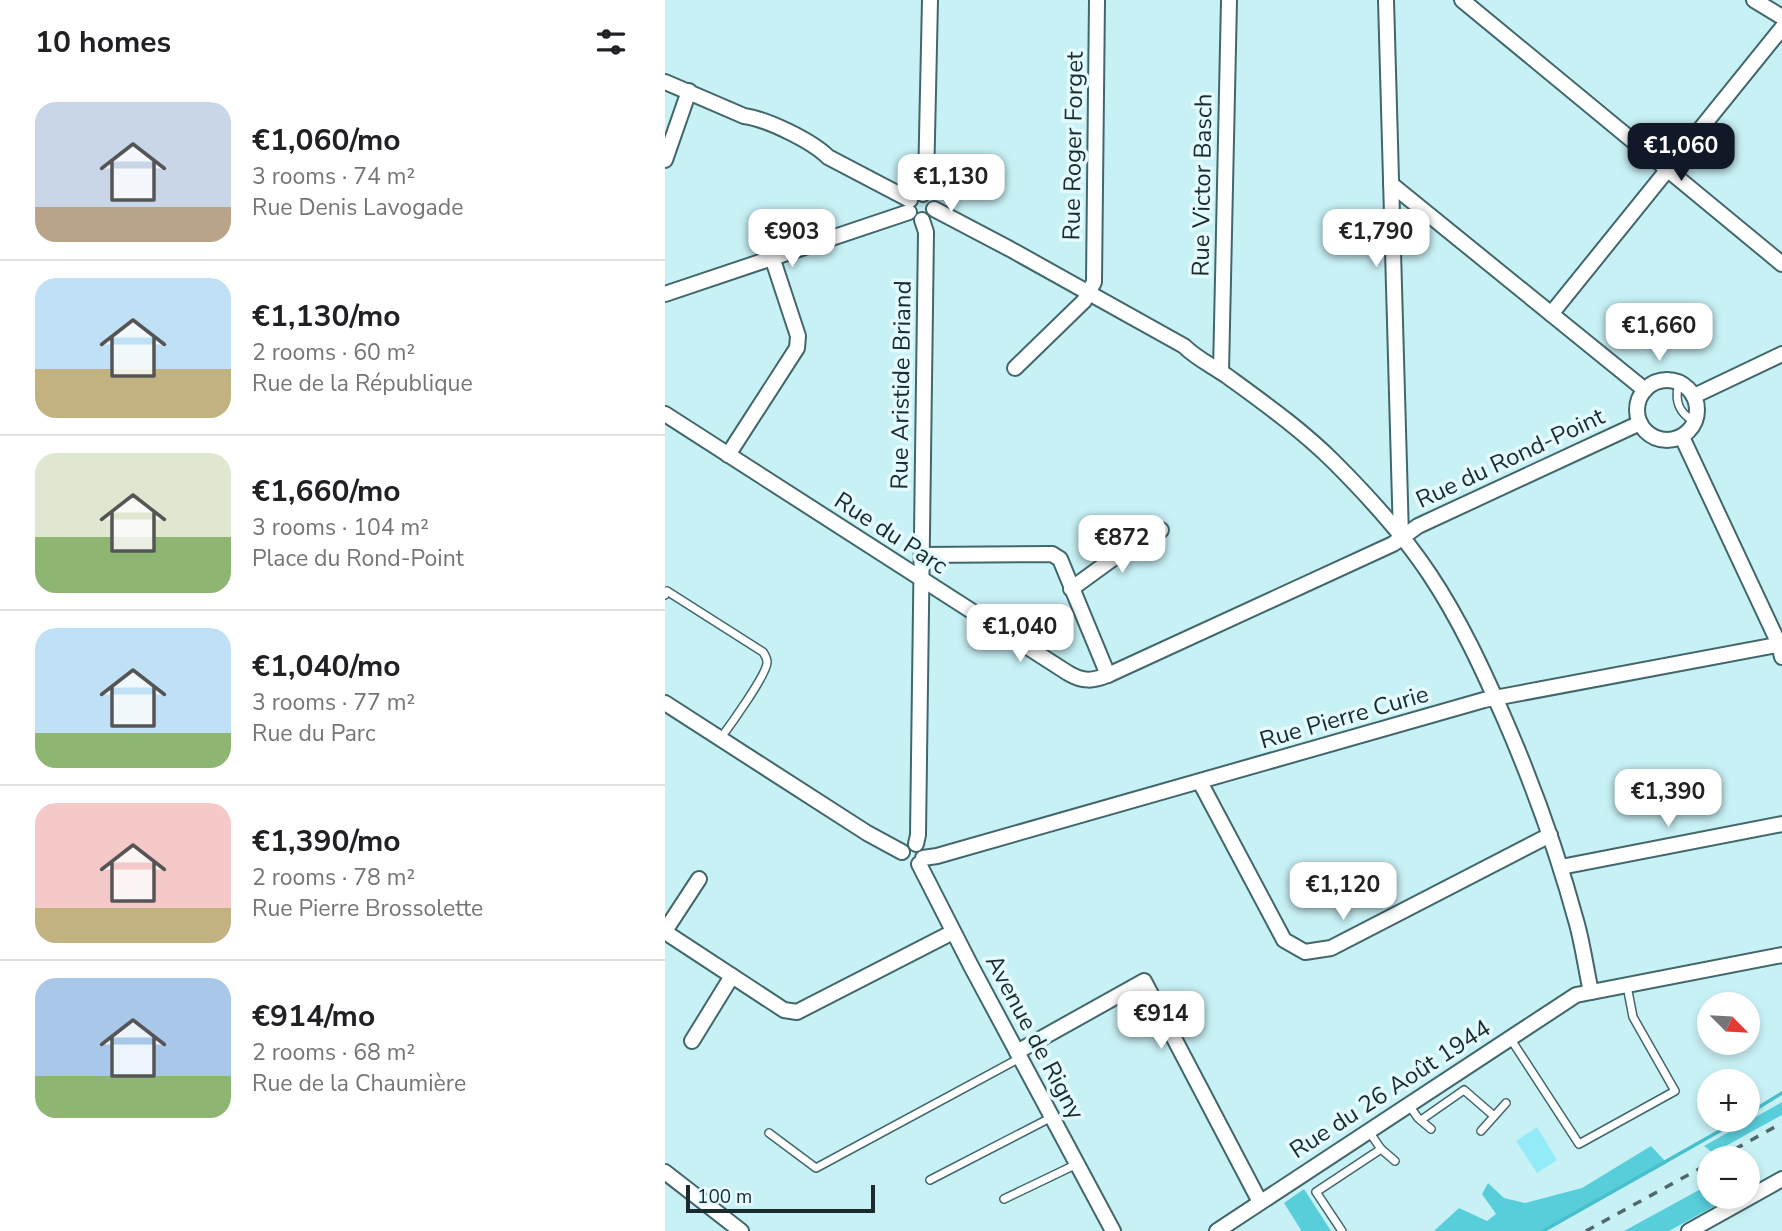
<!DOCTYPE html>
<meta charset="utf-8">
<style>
body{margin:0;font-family:"Nunito Sans",sans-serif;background:#f6f6f6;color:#202124;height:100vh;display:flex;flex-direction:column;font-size:26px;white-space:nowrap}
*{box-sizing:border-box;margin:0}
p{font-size:23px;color:#757577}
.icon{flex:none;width:38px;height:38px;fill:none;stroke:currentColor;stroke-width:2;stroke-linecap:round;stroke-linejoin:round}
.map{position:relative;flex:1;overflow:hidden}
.details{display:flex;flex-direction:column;background:#fff;width:665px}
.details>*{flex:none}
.needle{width:46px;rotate:114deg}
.buttons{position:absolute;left:1032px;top:992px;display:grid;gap:14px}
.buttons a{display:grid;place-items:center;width:63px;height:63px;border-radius:50%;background:#fff;box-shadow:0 4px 10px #0003;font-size:35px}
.scale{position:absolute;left:21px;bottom:18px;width:189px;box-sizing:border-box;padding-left:7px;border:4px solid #1b2b2d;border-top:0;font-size:19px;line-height:24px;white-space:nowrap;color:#1b2b2d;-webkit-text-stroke:5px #e3fbfe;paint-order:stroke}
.price{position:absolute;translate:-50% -60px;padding:0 16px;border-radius:14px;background:#fff;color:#222;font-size:23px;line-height:46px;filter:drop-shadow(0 2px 4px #0008)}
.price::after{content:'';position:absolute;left:50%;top:42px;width:21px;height:16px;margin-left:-10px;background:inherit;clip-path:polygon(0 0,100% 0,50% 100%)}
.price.active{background:#111827;color:#fff}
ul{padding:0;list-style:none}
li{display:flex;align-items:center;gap:21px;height:175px;padding:0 35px}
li+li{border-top:2px solid #e0e0e0}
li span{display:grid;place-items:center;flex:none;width:196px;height:140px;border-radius:21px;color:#555}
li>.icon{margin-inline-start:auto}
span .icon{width:84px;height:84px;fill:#fffc;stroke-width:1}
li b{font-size:30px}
h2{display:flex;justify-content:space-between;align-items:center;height:84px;padding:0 35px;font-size:30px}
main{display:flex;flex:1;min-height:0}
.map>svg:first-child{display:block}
.green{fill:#92ebf6}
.forest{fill:#59cedb}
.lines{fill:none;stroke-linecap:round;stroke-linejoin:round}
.stream{stroke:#47bfcc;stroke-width:3.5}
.service-casing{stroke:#42676b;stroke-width:10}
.minor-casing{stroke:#42676b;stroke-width:18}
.service{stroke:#fff;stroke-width:7}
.minor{stroke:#fff;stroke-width:14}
.rail{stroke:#51696c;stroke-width:3.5;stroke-dasharray:9 9;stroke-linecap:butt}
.labels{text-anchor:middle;stroke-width:7;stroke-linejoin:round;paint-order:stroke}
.street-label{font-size:24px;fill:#1b2b2d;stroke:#e3fbfe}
</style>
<main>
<section class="details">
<h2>10 homes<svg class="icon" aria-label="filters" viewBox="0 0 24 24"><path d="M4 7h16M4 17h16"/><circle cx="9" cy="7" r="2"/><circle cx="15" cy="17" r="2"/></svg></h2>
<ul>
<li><span style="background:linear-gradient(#c9d6e8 75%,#b9a48a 0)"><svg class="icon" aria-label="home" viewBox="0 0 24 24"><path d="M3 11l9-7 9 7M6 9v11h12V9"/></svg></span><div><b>€1,060/mo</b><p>3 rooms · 74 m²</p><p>Rue Denis Lavogade</p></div></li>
<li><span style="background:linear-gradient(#bfe0f5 65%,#c2b280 0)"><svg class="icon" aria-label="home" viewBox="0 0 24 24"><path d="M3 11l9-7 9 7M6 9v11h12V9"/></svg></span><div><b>€1,130/mo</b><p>2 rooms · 60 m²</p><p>Rue de la République</p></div></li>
<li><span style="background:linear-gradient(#dfe7d0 60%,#8fb573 0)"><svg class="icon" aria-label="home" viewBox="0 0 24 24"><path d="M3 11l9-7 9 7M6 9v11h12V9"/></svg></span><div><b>€1,660/mo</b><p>3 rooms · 104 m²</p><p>Place du Rond-Point</p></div></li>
<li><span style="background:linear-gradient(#bfe0f5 75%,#8fb573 0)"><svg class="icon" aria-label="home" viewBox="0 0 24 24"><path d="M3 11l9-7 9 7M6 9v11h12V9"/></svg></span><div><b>€1,040/mo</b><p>3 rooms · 77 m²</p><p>Rue du Parc</p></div></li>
<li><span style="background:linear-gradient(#f6c9c9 75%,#c2b280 0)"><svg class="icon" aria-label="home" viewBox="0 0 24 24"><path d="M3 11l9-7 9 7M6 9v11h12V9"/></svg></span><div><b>€1,390/mo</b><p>2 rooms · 78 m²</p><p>Rue Pierre Brossolette</p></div></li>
<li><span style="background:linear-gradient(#a9c7e8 70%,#8fb573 0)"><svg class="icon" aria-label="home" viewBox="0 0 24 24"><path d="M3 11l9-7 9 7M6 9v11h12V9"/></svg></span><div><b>€914/mo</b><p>2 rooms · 68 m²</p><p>Rue de la Chaumière</p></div></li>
</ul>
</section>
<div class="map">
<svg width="1117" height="1231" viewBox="0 0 1117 1231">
<rect width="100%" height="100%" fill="#c8f1f6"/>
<polygon class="green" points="872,1127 892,1160 872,1173 851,1141"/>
<g class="forest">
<polygon points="1117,1102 1117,1115 1048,1153 1039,1146"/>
<polygon points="986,1146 1002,1163 879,1231 769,1231 794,1208 822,1221 831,1214 817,1194 823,1183 839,1198 860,1203 917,1188"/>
<polygon points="1045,1184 1045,1197 1064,1198 1004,1231 959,1231"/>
<polygon points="639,1189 666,1231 635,1231 636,1230 619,1203"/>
</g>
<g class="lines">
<g class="stream">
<polyline points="1083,1114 1117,1093"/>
<polyline points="878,1231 1074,1120"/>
</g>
<defs>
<g id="service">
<path d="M1013 387C1010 402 1014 412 1027 420"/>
<path d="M0 595 2 591 98 652C100 655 102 658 102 662 103 673 64 727 55 739"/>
<polyline points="845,1038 914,1144 1010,1091 968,1017 962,986"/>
<polyline points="744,1105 753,1118 766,1129"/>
<polyline points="756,1120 799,1090 829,1116"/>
<polyline points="703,1130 716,1149 730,1161"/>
<polyline points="816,1131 841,1103"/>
<polyline points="104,1133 151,1168 355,1058"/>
<polyline points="265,1180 387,1117"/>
<polyline points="339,1199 412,1164"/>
<polyline points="677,1231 651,1192 716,1149"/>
</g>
<g id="minor">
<polyline points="721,0 736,537"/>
<polyline points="797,0 1117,264"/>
<polyline points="1089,0 1117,17"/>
<path d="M0 82 79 116C102 119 147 141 163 157L245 200"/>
<polyline points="0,160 24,91"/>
<polyline points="726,184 980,390"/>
<polyline points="258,194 261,183 265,0"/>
<path d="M269 209 345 249 519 346C532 359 548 366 562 376 599 403 637 430 669 462 704 497 738 534 765 575 795 620 818 670 840 720 869 787 893 854 912 924 918 946 921 969 926 992"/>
<polyline points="0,294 244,212"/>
<polyline points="886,314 1117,28"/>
<polyline points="350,368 419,301 429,282 432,0"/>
<polyline points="556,372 564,0"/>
<circle cx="1002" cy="410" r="30"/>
<polyline points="1029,396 1117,354"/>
<path d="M0 414 403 673C418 682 428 681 443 675L728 544 753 526 975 423"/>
<polyline points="1017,437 1114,644 1117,657"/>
<polyline points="63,455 132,348 133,336 107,257"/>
<polyline points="257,555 387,554 395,559 443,675"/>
<polyline points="406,589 479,536 496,530"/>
<polyline points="0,703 202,833 237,852"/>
<polyline points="535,782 619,940 640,952 666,948 885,835"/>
<polyline points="251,844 253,835 261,232 257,220"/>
<polyline points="258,858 272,856 819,700 1117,644"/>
<polyline points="254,864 306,966 448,1231"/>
<polyline points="896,867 1117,824"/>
<polyline points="0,931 34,879"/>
<polyline points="0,932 119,1010 132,1012 288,932"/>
<polyline points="27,1041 67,976"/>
<polyline points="352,1052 479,981 595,1202"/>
<polyline points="0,1172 76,1231"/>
<polyline points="552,1231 911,995 1117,955"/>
<polyline points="1024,1231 1117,1179"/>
</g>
</defs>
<use href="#service" class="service-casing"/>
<use href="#minor" class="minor-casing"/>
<use href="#service" class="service"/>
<use href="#minor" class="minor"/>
<g class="rail">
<polyline points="1054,1158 1117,1123"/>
<polyline points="921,1231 1045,1163"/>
</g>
</g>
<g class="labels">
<g class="street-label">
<text transform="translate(408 146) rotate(-89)" y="8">Rue Roger Forget</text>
<text transform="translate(537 185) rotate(-89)" y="8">Rue Victor Basch</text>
<text transform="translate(236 385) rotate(-89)" y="8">Rue Aristide Briand</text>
<text transform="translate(845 458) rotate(-25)" y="8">Rue du Rond-Point</text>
<text transform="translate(226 533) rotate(33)" y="8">Rue du Parc</text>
<text transform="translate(679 717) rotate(-16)" y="8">Rue Pierre Curie</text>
<text transform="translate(370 1037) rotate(62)" y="8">Avenue de Rigny</text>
<text transform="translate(725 1089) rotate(-33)" y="8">Rue du 26 Août 1944</text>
</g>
</g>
</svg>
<div class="buttons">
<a><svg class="needle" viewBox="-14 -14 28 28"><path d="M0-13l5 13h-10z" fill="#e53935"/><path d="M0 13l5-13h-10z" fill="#757577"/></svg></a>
<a>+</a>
<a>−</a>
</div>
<div class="scale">100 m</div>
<b class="price active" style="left:1016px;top:183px">€1,060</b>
<b class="price" style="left:286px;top:214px">€1,130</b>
<b class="price" style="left:127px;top:269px">€903</b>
<b class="price" style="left:711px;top:269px">€1,790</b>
<b class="price" style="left:994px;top:363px">€1,660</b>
<b class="price" style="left:457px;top:575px">€872</b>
<b class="price" style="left:355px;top:664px">€1,040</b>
<b class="price" style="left:1003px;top:829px">€1,390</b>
<b class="price" style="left:678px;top:922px">€1,120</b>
<b class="price" style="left:496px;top:1051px">€914</b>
</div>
</main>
